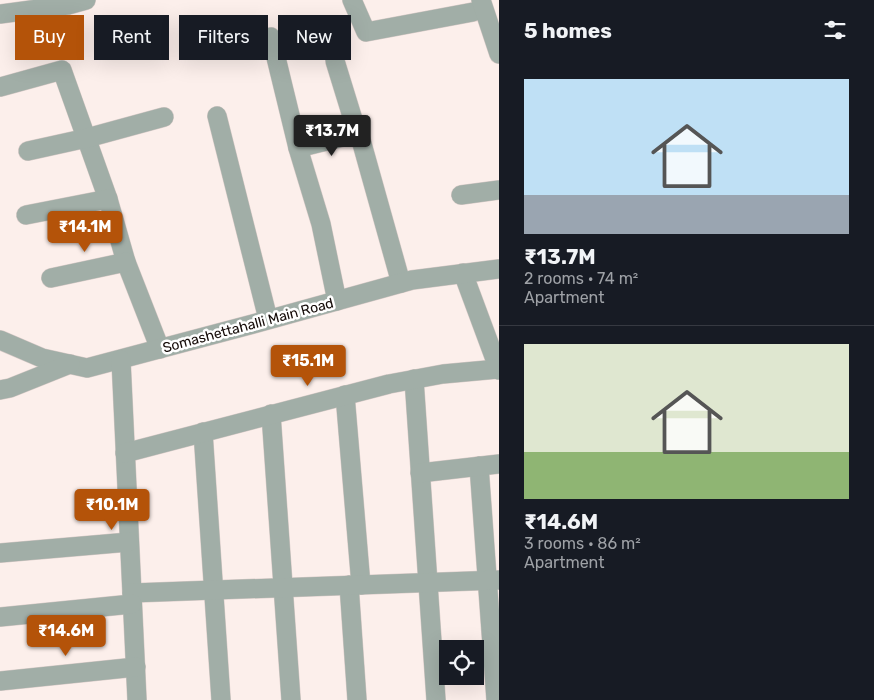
<!DOCTYPE html>
<meta charset="utf-8">
<style>
body{margin:0;font-family:Rubik,sans-serif;background:#20242c;color:#f1f3f6;height:100vh;display:flex;flex-direction:column;font-size:19px;white-space:nowrap}
*{box-sizing:border-box;margin:0}
p{font-size:16px;color:#9ea1a6}
.icon{flex:none;width:28px;height:28px;fill:none;stroke:currentColor;stroke-width:2;stroke-linecap:round;stroke-linejoin:round}
.map{position:relative;flex:1;overflow:hidden}
.details{display:flex;flex-direction:column;background:#171b24;width:375px}
.details>*{flex:none}
.top-card{position:absolute;left:15px;top:15px;width:409px;height:45px;display:flex;gap:10px}
.tools{position:absolute;left:439px;top:640px;display:grid;gap:10px}
.tools a{display:grid;place-items:center;width:45px;height:45px;border-radius:0px;background:#171b24;box-shadow:0 5px 20px #0002;font-size:25px}
.price{position:absolute;translate:-50% -42px;padding:0 11px;border-radius:5px;background:#b45309;color:#fff;font-size:16px;line-height:32px;filter:drop-shadow(0 1px 2px #0008)}
.price::after{content:'';position:absolute;left:50%;top:30px;width:15px;height:11px;margin-left:-8px;background:inherit;clip-path:polygon(0 0,100% 0,50% 100%)}
.price.selected{background:#222;color:#fff}
ul{padding:0;list-style:none}
li{display:grid;align-content:center;gap:10px;height:265px;padding:0 25px}
li+li{border-top:1px solid #363941}
li span{display:grid;place-items:center;height:155px;border-radius:0px;color:#555}
li>.icon{margin-inline-start:auto}
span .icon{width:90px;height:90px;fill:#fffc;stroke-width:1}
li b{font-size:21px}
h2{display:flex;justify-content:space-between;align-items:center;height:60px;padding:0 25px;font-size:21px}
.tag{padding:0 18px;border-radius:0px;background:#171b24;box-shadow:0 5px 20px #0002;font-size:18px;line-height:45px}
.tag.selected{background:#b45309;color:#fff}
main{display:flex;flex:1;min-height:0}
.map>svg:first-child{display:block}
.lines{fill:none;stroke-linecap:round;stroke-linejoin:round}
.minor-casing{stroke:#d7cac7;stroke-width:20}
.minor{stroke:#a1aea7;stroke-width:19}
.labels{text-anchor:middle;stroke-width:5;stroke-linejoin:round;paint-order:stroke}
.street-label{font-size:14px;fill:#140a07;stroke:#fff}
</style>
<main>
<div class="map">
<svg width="499" height="700" viewBox="0 0 499 700">
<rect width="100%" height="100%" fill="#fcefeb"/>
<g class="lines">
<defs>
<g id="minor">
<polyline points="352,0 366,32 473,12"/>
<polyline points="481,0 499,54"/>
<polyline points="0,14 68,5 86,0"/>
<polyline points="271,37 298,148"/>
<polyline points="335,61 355,126 359,133"/>
<polyline points="0,87 62,70 108,199 126,262 160,349"/>
<polyline points="217,116 268,319"/>
<polyline points="28,151 87,138 164,117"/>
<polyline points="461,195 499,190"/>
<polyline points="26,215 108,199"/>
<polyline points="463,273 499,370"/>
<polyline points="51,278 126,262"/>
<polyline points="337,301 321,224 298,148 359,133 401,283"/>
<polyline points="0,340 42,358 87,368 253,324 412,280 499,269"/>
<polyline points="121,360 137,700"/>
<polyline points="414,379 436,700"/>
<polyline points="0,390 10,388 70,364"/>
<polyline points="345,395 361,585"/>
<polyline points="271,414 291,700"/>
<polyline points="203,432 221,700"/>
<polyline points="125,453 389,384 443,374 498,369"/>
<polyline points="479,466 496,700"/>
<polyline points="420,473 499,464"/>
<polyline points="0,553 129,542"/>
<polyline points="349,585 357,700"/>
<polyline points="132,593 499,580"/>
<polyline points="0,617 132,604"/>
<polyline points="0,681 136,667"/>
</g>
</defs>
<use href="#minor" class="minor-casing"/>
<use href="#minor" class="minor"/>
</g>
<g class="labels">
<g class="street-label">
<text transform="translate(248 325) rotate(-15)" y="5">Somashettahalli Main Road</text>
</g>
</g>
</svg>
<div class="tools">
<a><svg class="icon" aria-label="locate" viewBox="0 0 24 24"><circle cx="12" cy="12" r="6"/><path d="M12 2v4M12 18v4M2 12h4M18 12h4"/></svg></a>
</div>
<b class="price selected" style="left:332px;top:157px">₹13.7M</b>
<b class="price" style="left:85px;top:253px">₹14.1M</b>
<b class="price" style="left:308px;top:387px">₹15.1M</b>
<b class="price" style="left:112px;top:531px">₹10.1M</b>
<b class="price" style="left:66px;top:657px">₹14.6M</b>
<div class="top-card">
<a class="tag selected">Buy</a>
<a class="tag">Rent</a>
<a class="tag">Filters</a>
<a class="tag">New</a>
</div>
</div>
<section class="details">
<h2>5 homes<svg class="icon" aria-label="filters" viewBox="0 0 24 24"><path d="M4 7h16M4 17h16"/><circle cx="9" cy="7" r="2"/><circle cx="15" cy="17" r="2"/></svg></h2>
<ul>
<li><span style="background:linear-gradient(#bfe0f5 75%,#9aa5b1 0)"><svg class="icon" aria-label="home" viewBox="0 0 24 24"><path d="M3 11l9-7 9 7M6 9v11h12V9"/></svg></span><div><b>₹13.7M</b><p>2 rooms · 74 m²</p><p>Apartment</p></div></li>
<li><span style="background:linear-gradient(#dfe7d0 70%,#8fb573 0)"><svg class="icon" aria-label="home" viewBox="0 0 24 24"><path d="M3 11l9-7 9 7M6 9v11h12V9"/></svg></span><div><b>₹14.6M</b><p>3 rooms · 86 m²</p><p>Apartment</p></div></li>
</ul>
</section>
</main>
